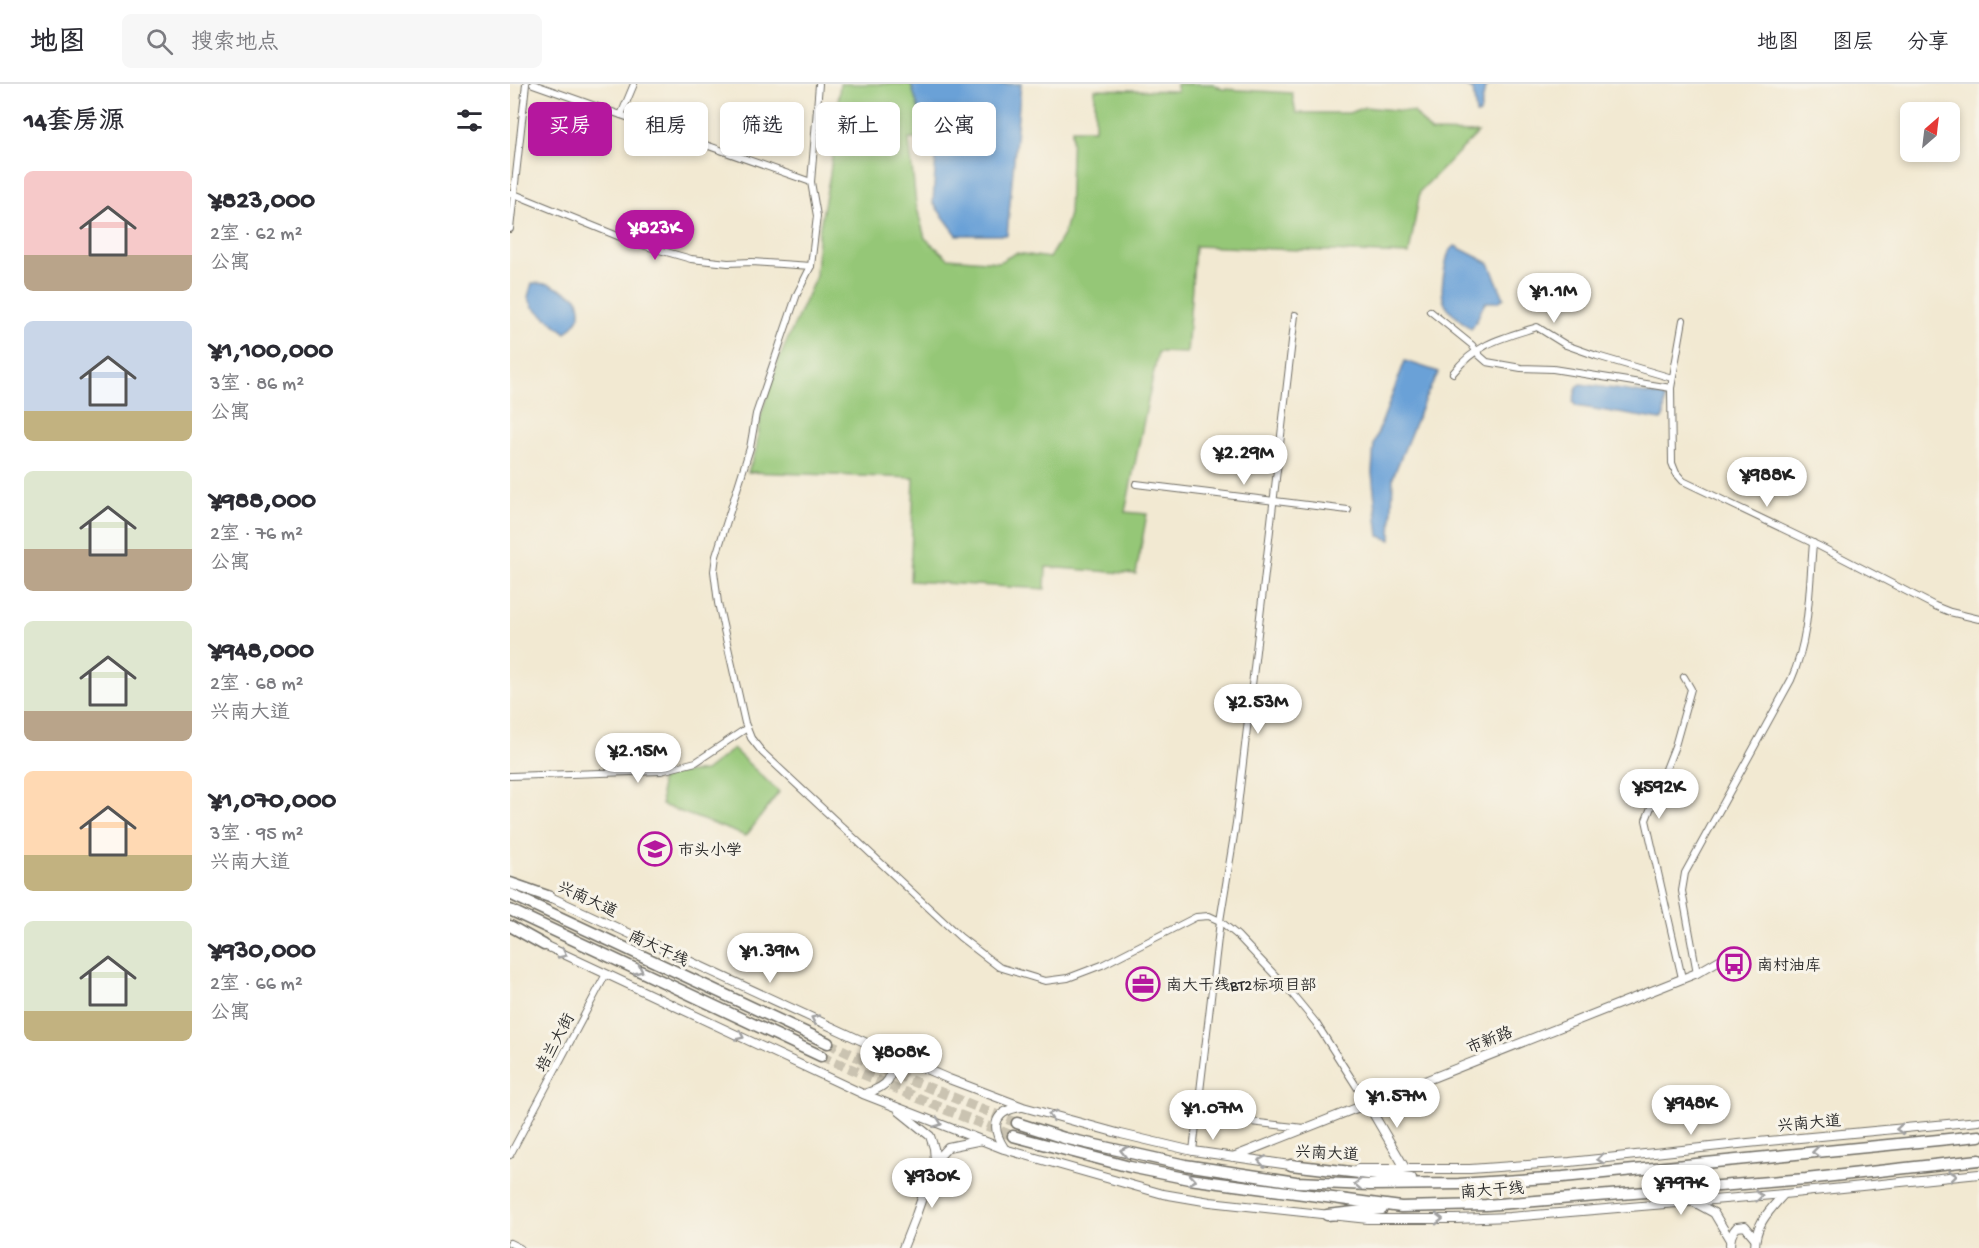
<!DOCTYPE html>
<html lang="zh">
<meta charset="utf-8">
<style>
body{margin:0;font-family:"Gochi Hand","LXGW WenKai TC",sans-serif;background:#f7f7f7;color:#2b2b33;height:100vh;display:flex;flex-direction:column;font-size:22px;white-space:nowrap}
*{box-sizing:border-box;margin:0}
p{font-size:20px;color:#7c7c81}
.icon{flex:none;width:33px;height:33px;fill:none;stroke:currentColor;stroke-width:2;stroke-linecap:round;stroke-linejoin:round}
.map{position:relative;flex:1;overflow:hidden}
.side{display:flex;flex-direction:column;background:#fff;width:510px}
.side>*{flex:none}
.top-card{position:absolute;left:18px;top:18px;width:570px;height:54px;display:flex;gap:12px}
.needle{width:39px;rotate:28deg}
.tools{position:absolute;left:1390px;top:18px;display:grid;gap:12px}
.tools a{display:grid;place-items:center;width:60px;height:60px;border-radius:9px;background:#fff;box-shadow:0 3px 9px #0003;font-size:30px}
.price{position:absolute;translate:-50% -51px;padding:0 14px;border-radius:21px;background:#fff;color:#222;font-size:20px;line-height:39px;filter:drop-shadow(0 2px 3px #0008)}
.price::after{content:'';position:absolute;left:50%;top:36px;width:18px;height:14px;margin-left:-9px;background:inherit;clip-path:polygon(0 0,100% 0,50% 100%)}
.price.on{background:#b5179e;color:#fff}
ul{padding:0;list-style:none}
li{display:flex;align-items:center;gap:18px;height:150px;padding:0 24px}
li span{display:grid;place-items:center;flex:none;width:168px;height:120px;border-radius:9px;color:#555}
li>.icon{margin-inline-start:auto}
span .icon{width:72px;height:72px;fill:#fffc;stroke-width:1}
li b{font-size:26px}
h2{display:flex;justify-content:space-between;align-items:center;height:72px;padding:0 24px;font-size:26px}
.pill{padding:0 21px;border-radius:9px;background:#fff;box-shadow:0 3px 9px #0003;font-size:21px;line-height:54px}
.pill.on{background:#b5179e;color:#fff}
header{display:flex;align-items:center;gap:36px;box-sizing:border-box;height:84px;padding:0 30px;background:#fff;border-bottom:2px solid #e1e1e2}
header strong{font-size:28px}
nav{display:flex;gap:33px;margin-inline-start:auto;font-size:21px}
.search{width:420px;height:54px;background:#f7f7f7;display:flex;align-items:center;gap:15px;box-sizing:border-box;padding:0 21px;border-radius:9px;color:#7c7c81;font-size:22px}
main{display:flex;flex:1;min-height:0}
.map>svg:first-child{display:block}
.green{fill:#95c777;stroke:#607951;stroke-width:1.5}
.water{fill:#6aa1d7;stroke:#4a6681;stroke-width:1.5}
.lines{fill:none;stroke-linecap:round;stroke-linejoin:round}
.highway-tunnel{stroke:#cac3b1;stroke-width:10;stroke-dasharray:10 5;stroke-linecap:butt}
.street-casing{stroke:#716e65;stroke-width:8}
.secondary-casing{stroke:#716e65;stroke-width:10}
.highway-casing{stroke:#716e65;stroke-width:13}
.street{stroke:#fff;stroke-width:6}
.secondary{stroke:#fff;stroke-width:8}
.highway{stroke:#fff;stroke-width:10}
.oneway{stroke:#a0a0a0}
.labels{text-anchor:middle;stroke-width:6;stroke-linejoin:round;paint-order:stroke}
.poi-label{font-size:16px;fill:#2b2b2b;stroke:#f7f3e8;text-anchor:start}
.street-label{font-size:16px;fill:#2b2b2b;stroke:#f7f3e8}
</style>
<header>
<strong>地图</strong>
<div class="search"><svg class="icon" aria-label="search" viewBox="0 0 24 24"><circle cx="10" cy="10" r="6"/><path d="M15 15l6 6"/></svg>搜索地点</div>
<nav><a>地图</a><a>图层</a><a>分享</a></nav>
</header>
<main>
<section class="side">
<h2>14套房源<svg class="icon" aria-label="filters" viewBox="0 0 24 24"><path d="M4 7h16M4 17h16"/><circle cx="9" cy="7" r="2"/><circle cx="15" cy="17" r="2"/></svg></h2>
<ul>
<li><span style="background:linear-gradient(#f6c9c9 70%,#b9a48a 0)"><svg class="icon" aria-label="home" viewBox="0 0 24 24"><path d="M3 11l9-7 9 7M6 9v11h12V9"/></svg></span><div><b>¥823,000</b><p>2室 · 62 m²</p><p>公寓</p></div></li>
<li><span style="background:linear-gradient(#c9d6e8 75%,#c2b280 0)"><svg class="icon" aria-label="home" viewBox="0 0 24 24"><path d="M3 11l9-7 9 7M6 9v11h12V9"/></svg></span><div><b>¥1,100,000</b><p>3室 · 86 m²</p><p>公寓</p></div></li>
<li><span style="background:linear-gradient(#dfe7d0 65%,#b9a48a 0)"><svg class="icon" aria-label="home" viewBox="0 0 24 24"><path d="M3 11l9-7 9 7M6 9v11h12V9"/></svg></span><div><b>¥988,000</b><p>2室 · 76 m²</p><p>公寓</p></div></li>
<li><span style="background:linear-gradient(#dfe7d0 75%,#b9a48a 0)"><svg class="icon" aria-label="home" viewBox="0 0 24 24"><path d="M3 11l9-7 9 7M6 9v11h12V9"/></svg></span><div><b>¥948,000</b><p>2室 · 68 m²</p><p>兴南大道</p></div></li>
<li><span style="background:linear-gradient(#ffd9b3 70%,#c2b280 0)"><svg class="icon" aria-label="home" viewBox="0 0 24 24"><path d="M3 11l9-7 9 7M6 9v11h12V9"/></svg></span><div><b>¥1,070,000</b><p>3室 · 95 m²</p><p>兴南大道</p></div></li>
<li><span style="background:linear-gradient(#dfe7d0 75%,#c2b280 0)"><svg class="icon" aria-label="home" viewBox="0 0 24 24"><path d="M3 11l9-7 9 7M6 9v11h12V9"/></svg></span><div><b>¥930,000</b><p>2室 · 66 m²</p><p>公寓</p></div></li>
</ul>
</section>
<div class="map">
<svg width="1469" height="1164" viewBox="0 0 1469 1164">
<rect width="100%" height="100%" fill="#f7f3e8"/>
<filter id="ink" filterUnits="userSpaceOnUse"><feTurbulence type="fractalNoise" baseFrequency=".0167" numOctaves="2"/><feDisplacementMap in="SourceGraphic" scale="12" xChannelSelector="R" yChannelSelector="G"/><feConvolveMatrix kernelMatrix="1 2 1 2 8 2 1 2 1" color-interpolation-filters="sRGB"/></filter>
<filter id="wash" filterUnits="userSpaceOnUse"><feTurbulence type="fractalNoise" baseFrequency=".008" numOctaves="4" result="noise"/><feDisplacementMap in="SourceGraphic" scale="24" xChannelSelector="R" yChannelSelector="G"/><feGaussianBlur stdDeviation="1.35" result="paint"/><feColorMatrix in="noise" values="0 0 0 0 0 0 0 0 0 0 0 0 0 0 0 0 0 1.4 0 .05"/><feComposite in="paint" operator="in"/></filter>
<g filter="url(#wash)">
<rect width="100%" height="100%" fill="#f2e9d2"/>
<g class="green">
<polygon points="330,0 401,0 418,56 399,55 406,120 415,154 438,174 489,178 506,169 539,174 553,151 559,130 562,45 585,45 585,5 667,7 667,0 703,0 712,5 782,9 786,29 839,29 855,23 904,28 921,48 968,49 910,107 899,170 685,162 677,269 648,268 615,428 637,430 626,490 536,483 535,505 400,497 404,394 238,388 246,366 251,331 269,275 306,192 308,153 320,90"/>
<polygon points="223,665 269,708 236,752 152,721 150,691 195,687"/>
</g>
<g class="water">
<polygon points="401,0 511,0 497,151 447,151 423,119 427,54 414,42"/>
<polygon points="951,0 980,0 975,4 970,30 966,30 963,6"/>
<path d="M945 162 979 179 994 214 988 218H976C969 226 968 239 961 245 933 222 928 220 935 183 937 174 937 168 945 162Z"/>
<path d="M22 199 39 200 67 213C74 232 69 236 56 249L23 223 18 213Z"/>
<polygon points="895,277 929,288 916,312 883,393 881,456 869,452 862,389 864,359"/>
<polygon points="1071,300 1152,312 1155,315 1154,332 1151,336 1066,322 1063,318 1067,303"/>
</g>
</g>
<g filter="url(#ink)">
<g class="lines">
<g class="highway-tunnel">
<polyline points="318,959 370,984 507,1039"/>
<polyline points="311,972 434,1025 503,1052"/>
</g>
<defs>
<g id="street">
<polyline points="23,0 301,98"/>
<polyline points="309,0 301,98 307,132 301,182 287,210 246,330 240,364 206,472 204,487 208,519 235,639 241,654 252,668 450,853 489,883 535,897 558,894 592,881 686,833 699,832 710,837 727,851 779,906 806,939 857,1019"/>
<polyline points="111,31 124,0"/>
<polyline points="0,110 4,110 125,159 181,175 218,179 242,178 301,182"/>
<polyline points="0,145 16,0"/>
<polyline points="920,227 962,261 969,271 977,278 1011,284 1043,285 1161,304"/>
<polyline points="1173,236 1161,304 1162,379 1166,389 1173,397 1309,462 1425,522 1440,528 1469,535"/>
<path d="M943 289C967 259 992 254 1027 243L1056 261 1087 272 1162 294"/>
<polyline points="626,400 838,426"/>
<polyline points="0,692 151,687 186,678 237,644"/>
<path d="M1187 889 1172 807 1175 789 1281 596C1300 554 1299 504 1303 459"/>
<polyline points="1172,894 1136,736 1165,662 1181,605 1174,593"/>
<polyline points="687,1032 794,1044"/>
<polyline points="683,1067 710,837 726,739 785,231"/>
<polyline points="0,1071 96,890"/>
<polyline points="0,1159 10,1164"/>
</g>
<g id="secondary">
<polyline points="36,811 374,967 439,995 513,1023 611,1050 683,1067 787,1082"/>
<polyline points="30,859 353,1010 494,1065 653,1110 700,1118 858,1135 945,1135 1000,1133 1274,1110 1469,1090"/>
<path d="M354 1010C380 1002 387 993 374 967"/>
<polyline points="857,1019 895,1084"/>
<polyline points="389,1027 420,1052 424,1064 425,1077 406,1131 393,1164"/>
<path d="M494 1064C480 1042 484 1027 511 1023"/>
<polyline points="723,1073 1187,889 1213,874"/>
<polyline points="425,1077 438,1063 472,1056"/>
<polyline points="848,1085 960,1085 1060,1078 1238,1059 1469,1037"/>
<polyline points="1184,1118 1204,1129 1220,1156"/>
<path d="M1220 1164C1220 1155 1221 1149 1227 1143L1235 1142 1245 1154"/>
<path d="M1245 1164C1245 1140 1259 1127 1274 1110"/>
</g>
<g id="highway">
<polyline points="0,799 40,813"/>
<polyline points="0,810 318,959"/>
<polyline points="0,826 311,972"/>
<polyline points="0,842 34,861"/>
<polyline points="507,1039 554,1054 675,1081 786,1098 860,1101 949,1100 1053,1093 1469,1052"/>
<polyline points="503,1052 620,1083 679,1095 891,1123 976,1121 1296,1095 1469,1076"/>
<polyline points="781,1081 901,1095"/>
<polyline points="817,1131 872,1125"/>
</g>
</defs>
<use href="#street" class="street-casing"/>
<use href="#secondary" class="secondary-casing"/>
<use href="#highway" class="highway-casing"/>
<use href="#street" class="street"/>
<use href="#secondary" class="secondary"/>
<use href="#highway" class="highway"/>
</g>
<defs><path id="oneway-chevron" d="M-2-3.5L2.5 0L-2 3.5" fill="none" stroke-width="1.6" stroke-linecap="round" stroke-linejoin="round" transform="scale(1.5)"/></defs>
<g class="oneway">
<use href="#oneway-chevron" transform="translate(53 870) rotate(25)"/>
<use href="#oneway-chevron" transform="translate(129 886) rotate(25)"/>
<use href="#oneway-chevron" transform="translate(305 935) rotate(-155)"/>
<use href="#oneway-chevron" transform="translate(230 952) rotate(25)"/>
<use href="#oneway-chevron" transform="translate(542 1031) rotate(-164)"/>
<use href="#oneway-chevron" transform="translate(428 1039) rotate(21)"/>
<use href="#oneway-chevron" transform="translate(1390 1045) rotate(175)"/>
<use href="#oneway-chevron" transform="translate(614 1067) rotate(-167)"/>
<use href="#oneway-chevron" transform="translate(1306 1068) rotate(174)"/>
<use href="#oneway-chevron" transform="translate(1091 1075) rotate(174)"/>
<use href="#oneway-chevron" transform="translate(752 1077) rotate(-172)"/>
<use href="#oneway-chevron" transform="translate(1443 1092) rotate(-6)"/>
<use href="#oneway-chevron" transform="translate(682 1096) rotate(9)"/>
<use href="#oneway-chevron" transform="translate(848 1100) rotate(-178)"/>
<use href="#oneway-chevron" transform="translate(1249 1112) rotate(-5)"/>
<use href="#oneway-chevron" transform="translate(929 1135)"/>
</g>
</g>
<defs>
<symbol id="school-ring" viewBox="-11 -11 22 22"><circle r="9.5" fill="#f7f3e8" stroke="#b5179e" stroke-width="1.5"/><path d="M0-5L7-2L0 1L-7-2ZM-4 1L0 2.5L4 1V4Q0 6-4 4Z" fill="#b5179e"/></symbol>
<symbol id="bus-ring" viewBox="-11 -11 22 22"><circle r="9.5" fill="#f7f3e8" stroke="#b5179e" stroke-width="1.5"/><path d="M-5-6H5V4H4V6H2V4H-2V6H-4V4H-5ZM-3.5-4V0h7V-4ZM-3.5 1.2v1.5H-2V1.2ZM2 1.2v1.5H3.5V1.2Z" fill="#b5179e"/></symbol>
<symbol id="office-ring" viewBox="-11 -11 22 22"><circle r="9.5" fill="#f7f3e8" stroke="#b5179e" stroke-width="1.5"/><path d="M-6-3h4V-5.5h4V-3h4V5H-6ZM-1-4.5V-3h2v-1.5ZM-6 0V1H6V0Z" fill="#b5179e"/></symbol>
</defs>
<g fill-rule="evenodd">
<use href="#school-ring" x="126" y="746" width="38" height="38"/>
<use href="#bus-ring" x="1205" y="861" width="38" height="38"/>
<use href="#office-ring" x="614" y="881" width="38" height="38"/>
</g>
<g class="labels">
<g class="poi-label">
<text x="168" y="771">市头小学</text>
<text x="1247" y="886">南村油库</text>
<text x="656" y="906">南大干线BT2标项目部</text>
</g>
<g class="street-label">
<text transform="translate(78 814) rotate(25)" y="6">兴南大道</text>
<text transform="translate(149 863) rotate(25)" y="6">南大干线</text>
<text transform="translate(979 955) rotate(-22)" y="6">市新路</text>
<text transform="translate(44 958) rotate(-62)" y="6">培兰大街</text>
<text transform="translate(1299 1038) rotate(-5)" y="6">兴南大道</text>
<text transform="translate(817 1068) rotate(3)" y="6">兴南大道</text>
<text transform="translate(982 1105) rotate(-4)" y="6">南大干线</text>
</g>
</g>
</svg>
<div class="tools">
<a><svg class="needle" viewBox="-14 -14 28 28"><path d="M0-13l5 13h-10z" fill="#e53935"/><path d="M0 13l5-13h-10z" fill="#7c7c81"/></svg></a>
</div>
<b class="price on" style="left:145px;top:177px">¥823K</b>
<b class="price" style="left:1044px;top:240px">¥1.1M</b>
<b class="price" style="left:734px;top:402px">¥2.29M</b>
<b class="price" style="left:1257px;top:424px">¥988K</b>
<b class="price" style="left:748px;top:651px">¥2.53M</b>
<b class="price" style="left:128px;top:700px">¥2.15M</b>
<b class="price" style="left:1149px;top:736px">¥592K</b>
<b class="price" style="left:260px;top:900px">¥1.39M</b>
<b class="price" style="left:391px;top:1001px">¥808K</b>
<b class="price" style="left:887px;top:1045px">¥1.57M</b>
<b class="price" style="left:1181px;top:1052px">¥948K</b>
<b class="price" style="left:703px;top:1057px">¥1.07M</b>
<b class="price" style="left:422px;top:1125px">¥930K</b>
<b class="price" style="left:1171px;top:1132px">¥797K</b>
<div class="top-card">
<a class="pill on">买房</a>
<a class="pill">租房</a>
<a class="pill">筛选</a>
<a class="pill">新上</a>
<a class="pill">公寓</a>
</div>
</div>
</main>
